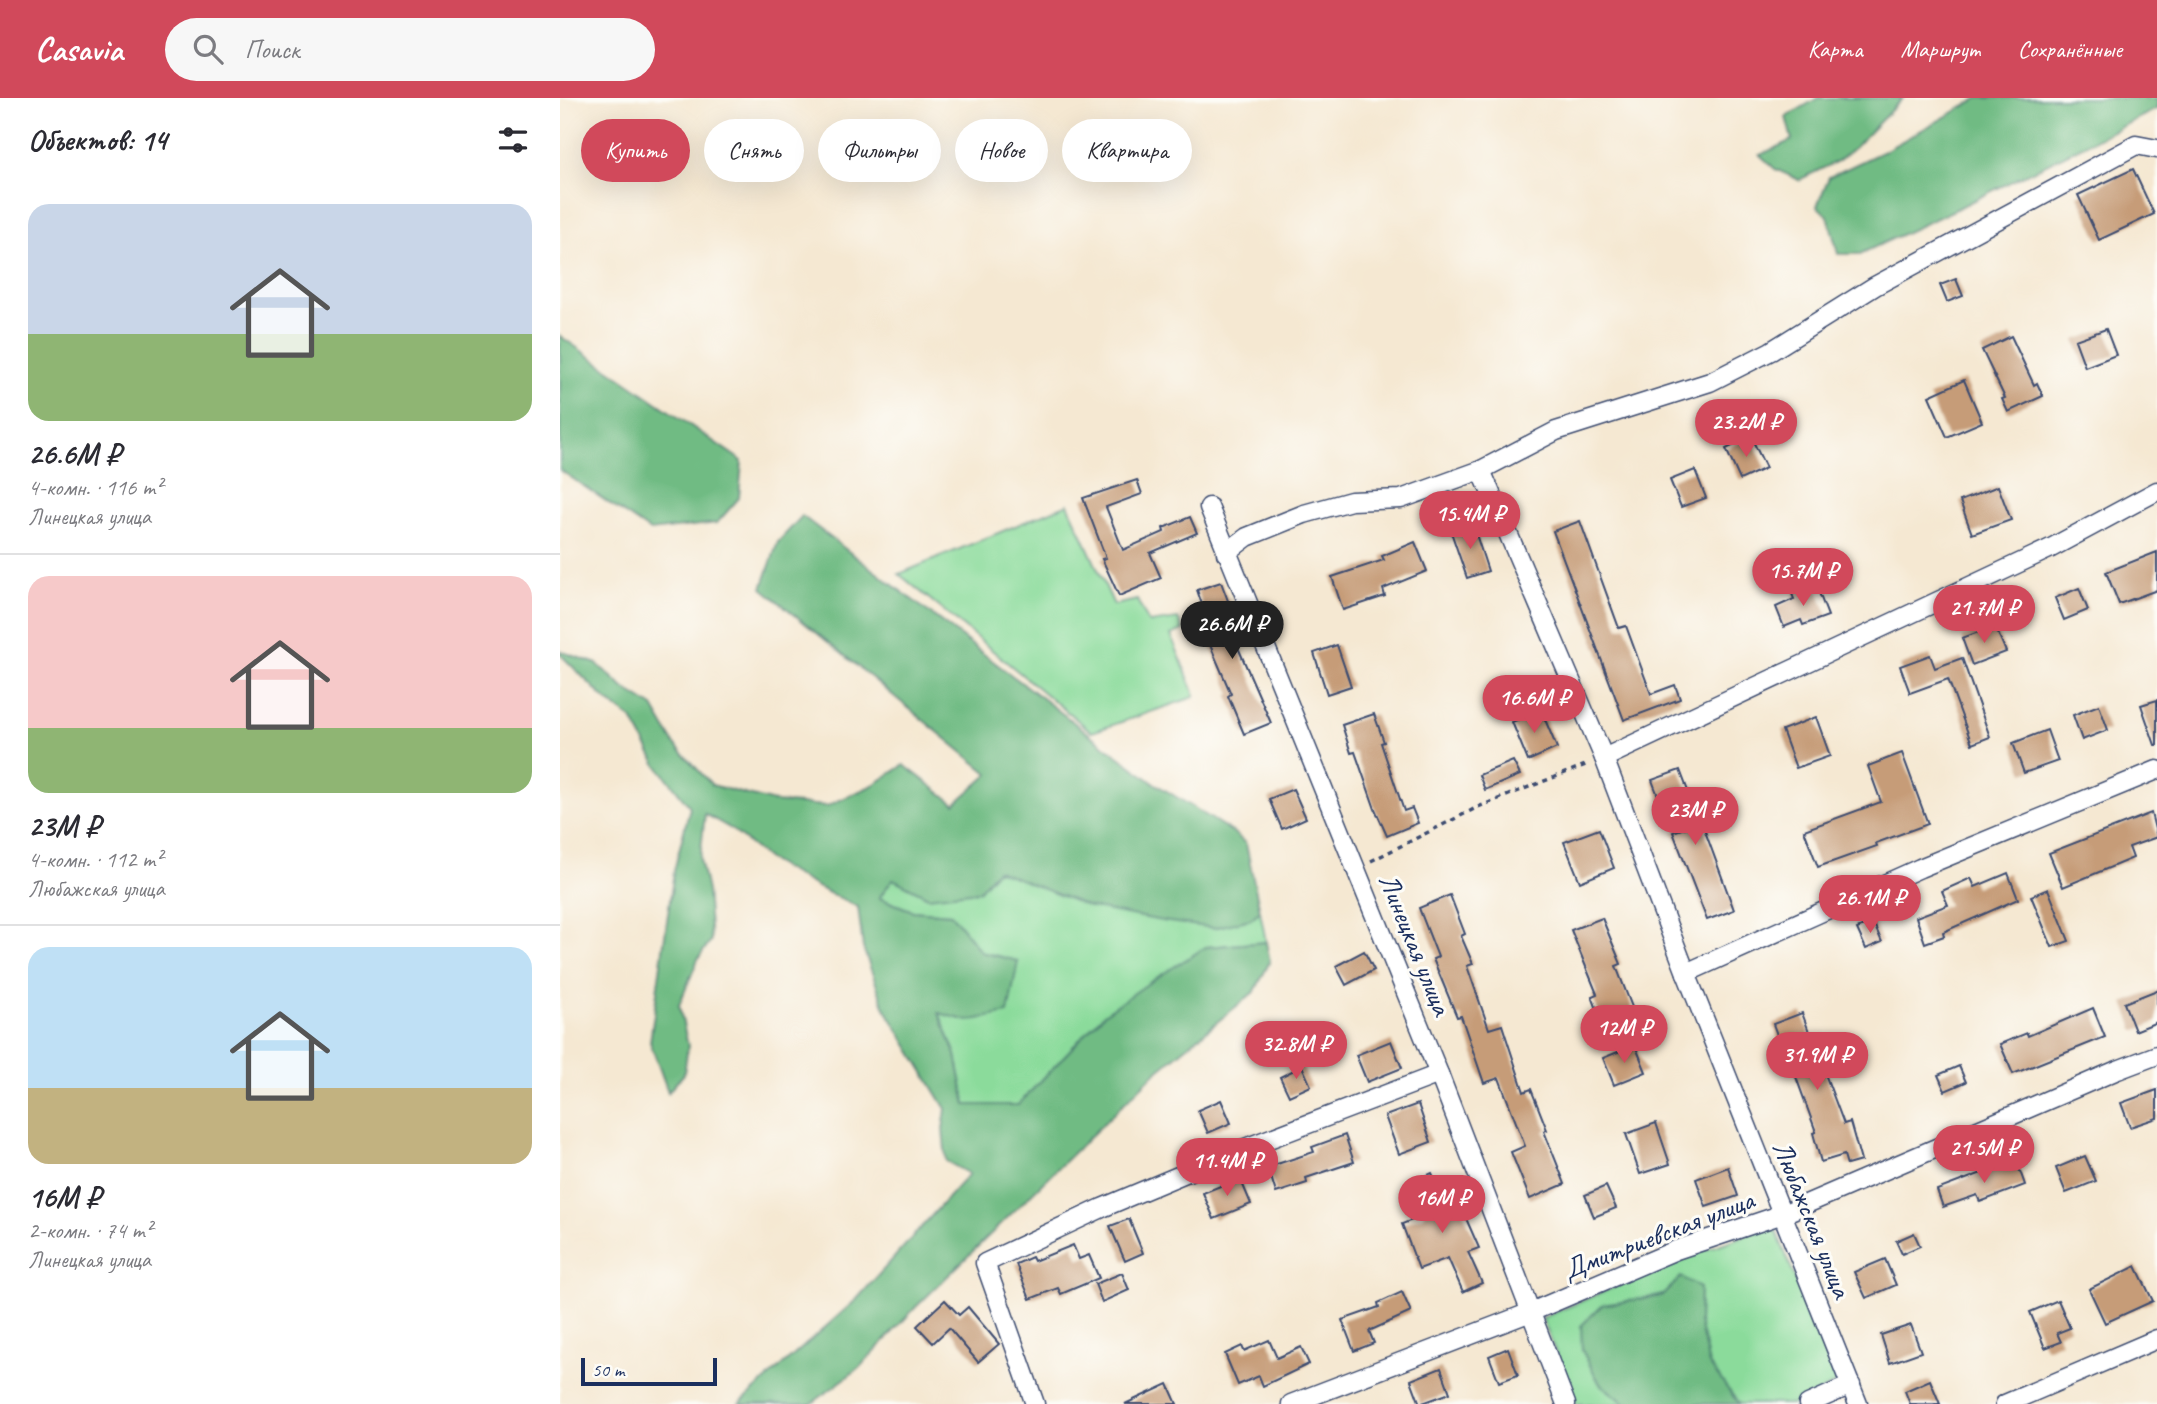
<!DOCTYPE html>
<html lang="ru">
<meta charset="utf-8">
<style>
body{margin:0;font-family:Caveat,sans-serif;background:#f7f7f7;color:#2b2b33;height:100vh;display:flex;flex-direction:column;font-size:26px;white-space:nowrap}
*{box-sizing:border-box;margin:0}
p{font-size:23px;color:#7c7c81}
.icon{flex:none;width:38px;height:38px;fill:none;stroke:currentColor;stroke-width:2;stroke-linecap:round;stroke-linejoin:round}
.map{position:relative;flex:1;overflow:hidden}
.drawer{display:flex;flex-direction:column;background:#fff;width:560px}
.drawer>*{flex:none}
.banner{position:absolute;left:21px;top:21px;width:665px;height:63px;display:flex;gap:14px}
.scale{position:absolute;left:21px;bottom:18px;width:136px;box-sizing:border-box;padding-left:7px;border:4px solid #1b2f5e;border-top:0;font-size:19px;line-height:24px;white-space:nowrap;color:#1b2f5e;-webkit-text-stroke:5px #fdfcf7;paint-order:stroke}
.price{position:absolute;translate:-50% -60px;padding:0 16px;border-radius:24px;background:#d1495b;color:#fff;font-size:23px;line-height:46px;filter:drop-shadow(0 2px 4px #0008)}
.price::after{content:'';position:absolute;left:50%;top:42px;width:21px;height:16px;margin-left:-10px;background:inherit;clip-path:polygon(0 0,100% 0,50% 100%)}
.price.current{background:#222;color:#fff}
ul{padding:0;list-style:none}
li{display:grid;align-content:center;gap:14px;height:371px;padding:0 28px}
li+li{border-top:2px solid #e1e1e2}
li span{display:grid;place-items:center;height:217px;border-radius:21px;color:#555}
li>.icon{margin-inline-start:auto}
span .icon{width:126px;height:126px;fill:#fffc;stroke-width:1}
li b{font-size:30px}
h2{display:flex;justify-content:space-between;align-items:center;height:84px;padding:0 28px;font-size:30px}
.chip{padding:0 24px;border-radius:32px;background:#fff;box-shadow:0 7px 28px #0002;font-size:24px;line-height:63px}
.chip.current{background:#d1495b;color:#fff}
header{display:flex;align-items:center;gap:42px;box-sizing:border-box;height:98px;padding:0 35px;background:#d1495b;color:#fff}
header strong{font-size:33px}
nav{display:flex;gap:38px;margin-inline-start:auto;font-size:24px}
.search{width:490px;height:63px;background:#f7f7f7;display:flex;align-items:center;gap:18px;box-sizing:border-box;padding:0 24px;border-radius:38px;color:#7c7c81;font-size:26px}
main{display:flex;flex:1;min-height:0}
.map>svg:first-child{display:block}
.green{fill:#8bdb9b;stroke:#53857c;stroke-width:2}
.forest{fill:#70bb83;stroke:#467570;stroke-width:2}
.building{fill:#c69c78}
.lines{fill:none;stroke-linecap:round;stroke-linejoin:round}
.minor-casing{stroke:#3c4b6f;stroke-width:21}
.path{stroke:#3c4b6f;stroke-width:3.5;stroke-dasharray:5 5;stroke-linecap:butt}
.minor{stroke:#fff;stroke-width:18}
.labels{text-anchor:middle;stroke-width:6;stroke-linejoin:round;paint-order:stroke}
.street-label{font-size:28px;fill:#1b2f5e;stroke:#fdfcf7}
</style>
<header>
<strong>Casavia</strong>
<div class="search"><svg class="icon" aria-label="search" viewBox="0 0 24 24"><circle cx="10" cy="10" r="6"/><path d="M15 15l6 6"/></svg>Поиск</div>
<nav><a>Карта</a><a>Маршрут</a><a>Сохранённые</a></nav>
</header>
<main>
<section class="drawer">
<h2>Объектов: 14<svg class="icon" aria-label="filters" viewBox="0 0 24 24"><path d="M4 7h16M4 17h16"/><circle cx="9" cy="7" r="2"/><circle cx="15" cy="17" r="2"/></svg></h2>
<ul>
<li><span style="background:linear-gradient(#c9d6e8 60%,#8fb573 0)"><svg class="icon" aria-label="home" viewBox="0 0 24 24"><path d="M3 11l9-7 9 7M6 9v11h12V9"/></svg></span><div><b>26.6M ₽</b><p>4-комн. · 116 m²</p><p>Линецкая улица</p></div></li>
<li><span style="background:linear-gradient(#f6c9c9 70%,#8fb573 0)"><svg class="icon" aria-label="home" viewBox="0 0 24 24"><path d="M3 11l9-7 9 7M6 9v11h12V9"/></svg></span><div><b>23M ₽</b><p>4-комн. · 112 m²</p><p>Любажская улица</p></div></li>
<li><span style="background:linear-gradient(#bfe0f5 65%,#c2b280 0)"><svg class="icon" aria-label="home" viewBox="0 0 24 24"><path d="M3 11l9-7 9 7M6 9v11h12V9"/></svg></span><div><b>16M ₽</b><p>2-комн. · 74 m²</p><p>Линецкая улица</p></div></li>
</ul>
</section>
<div class="map">
<svg width="1597" height="1306" viewBox="0 0 1597 1306">
<rect width="100%" height="100%" fill="#fdfcf7"/>
<filter id="ink" filterUnits="userSpaceOnUse"><feTurbulence type="fractalNoise" baseFrequency=".0143" numOctaves="2"/><feDisplacementMap in="SourceGraphic" scale="14" xChannelSelector="R" yChannelSelector="G"/><feConvolveMatrix kernelMatrix="1 2 1 2 8 2 1 2 1" color-interpolation-filters="sRGB"/></filter>
<filter id="wash" filterUnits="userSpaceOnUse"><feTurbulence type="fractalNoise" baseFrequency=".00686" numOctaves="4" result="noise"/><feDisplacementMap in="SourceGraphic" scale="28" xChannelSelector="R" yChannelSelector="G"/><feGaussianBlur stdDeviation="1.57" result="paint"/><feColorMatrix in="noise" values="0 0 0 0 0 0 0 0 0 0 0 0 0 0 0 0 0 1.4 0 .05"/><feComposite in="paint" operator="in"/></filter>
<g filter="url(#wash)">
<rect width="100%" height="100%" fill="#f5e8d2"/>
<g class="green">
<polygon points="508,406 554,507 577,502 589,525 618,521 623,532 611,537 635,597 631,600 532,634 339,476"/>
<polygon points="437,772 470,784 690,821 700,813 706,844 646,849 544,916 458,1007 406,1007 396,957 379,915 421,854 391,816 353,813 319,800 333,780 368,799"/>
<polygon points="1214,1127 1277,1285 1236,1306 1179,1306 1149,1267 1139,1224 1140,1190 1042,1208 1022,1252 1040,1286 1066,1306 1016,1306 982,1220 1125,1159"/>
</g>
<g class="forest">
<polygon points="1258,0 1343,0 1295,49 1278,63 1239,82 1215,71 1200,57 1232,42 1226,19"/>
<polygon points="1419,0 1597,0 1597,11 1394,112 1300,156 1278,156 1268,118 1257,108 1269,79 1324,53"/>
<polygon points="0,238 182,363 179,400 157,425 90,433 0,372"/>
<polygon points="242,418 591,683 674,735 686,746 700,813 691,821 654,830 602,823 529,809 437,772 419,793 368,799 333,781 319,800 353,813 391,816 421,854 458,863 448,915 408,923 379,915 396,957 406,1007 458,1007 544,916 596,880 646,849 706,844 710,863 695,893 595,975 356,1209 299,1270 251,1306 179,1306 297,1201 409,1076 386,1063 383,1031 386,1011 325,910 303,850 298,809 261,791 209,762 171,731 145,716 140,761 147,793 151,842 138,861 119,907 128,948 124,976 108,994 90,944 114,773 130,709 97,667 72,621 45,601 0,556 0,553 37,566 65,591 93,609 115,647 152,687 214,704 267,708 313,687 344,667 395,706 429,676 202,490 218,444"/>
<polygon points="1121,1179 1140,1190 1139,1224 1149,1266 1179,1306 1066,1306 1040,1286 1022,1252 1021,1228 1042,1207 1102,1198"/>
</g>
<g id="blocks">
<g class="building">
<polygon points="1573,71 1594,116 1539,142 1518,97"/>
<polygon points="1396,181 1403,198 1387,204 1380,187"/>
<polygon points="1546,231 1556,257 1525,269 1515,242"/>
<polygon points="1451,238 1474,287 1477,285 1483,298 1448,314 1442,301 1445,300 1422,252"/>
<polygon points="1404,282 1422,324 1387,339 1369,298"/>
<polygon points="1191,339 1206,370 1180,382 1166,351"/>
<polygon points="1135,372 1146,400 1121,409 1110,382"/>
<polygon points="577,382 582,396 546,409 563,452 604,434 603,430 630,419 637,435 590,455 601,480 559,498 542,461 546,460 523,400"/>
<polygon points="1438,388 1451,422 1412,436 1400,403"/>
<polygon points="1020,423 1059,530 1066,528 1091,596 1115,587 1120,601 1064,622 993,433"/>
<polygon points="913,427 928,473 907,480 891,434"/>
<polygon points="855,444 867,473 823,491 825,498 783,512 772,479 824,462 822,458"/>
<polygon points="1597,454 1597,492 1559,506 1546,474"/>
<polygon points="661,484 674,519 666,522 711,625 684,636 668,598 671,596 650,547 655,544 637,492"/>
<polygon points="1256,487 1268,518 1243,527 1241,522 1224,529 1216,509 1234,501 1232,496"/>
<polygon points="1519,490 1528,512 1504,522 1495,500"/>
<polygon points="1435,528 1446,554 1412,567 1402,540"/>
<polygon points="777,547 791,588 767,596 754,555"/>
<polygon points="1370,557 1375,570 1402,560 1430,639 1412,646 1388,581 1350,595 1340,568"/>
<polygon points="1597,602 1597,647 1595,647 1581,607"/>
<polygon points="1539,607 1548,632 1522,642 1513,617"/>
<polygon points="981,612 997,650 968,663 952,624"/>
<polygon points="814,616 824,644 821,645 844,713 852,710 858,725 827,738 815,711 795,654 791,655 782,627"/>
<polygon points="1256,619 1270,658 1236,670 1222,632"/>
<polygon points="1487,632 1498,663 1464,675 1453,645"/>
<polygon points="1342,655 1368,726 1316,745 1317,748 1258,769 1244,732 1321,704 1308,668"/>
<polygon points="953,663 960,677 925,692 919,677"/>
<polygon points="1120,672 1133,706 1135,706 1174,812 1147,822 1113,734 1125,730 1115,703 1102,708 1092,682"/>
<polygon points="733,691 746,720 722,731 709,701"/>
<polygon points="1591,715 1597,739 1569,749 1573,760 1503,789 1489,755"/>
<polygon points="1039,731 1054,770 1020,784 1004,744"/>
<polygon points="1448,775 1458,801 1383,834 1384,838 1365,845 1356,819 1388,807 1382,793 1411,780 1415,789"/>
<polygon points="1488,791 1509,843 1492,849 1471,798"/>
<polygon points="890,797 905,836 901,838 913,866 907,868 929,931 942,927 964,994 971,991 987,1032 984,1033 1005,1086 970,1101 951,1054 965,1048 939,980 924,985 901,918 897,919 873,861 878,859 859,810"/>
<polygon points="1042,820 1061,866 1056,868 1075,917 1044,930 1032,898 1037,896 1011,832"/>
<polygon points="1313,824 1322,844 1306,851 1297,831"/>
<polygon points="804,853 814,872 786,887 776,868"/>
<polygon points="1597,892 1597,924 1575,933 1564,905"/>
<polygon points="1533,910 1545,939 1453,976 1440,946 1467,935 1468,938"/>
<polygon points="1242,915 1284,1026 1290,1024 1301,1063 1287,1067 1284,1057 1261,1064 1253,1035 1256,1034 1228,957 1225,958 1213,926"/>
<polygon points="831,943 842,970 807,984 796,957"/>
<polygon points="1075,947 1086,974 1054,987 1043,960"/>
<polygon points="742,968 751,988 729,998 720,979"/>
<polygon points="1399,968 1406,984 1385,993 1378,977"/>
<polygon points="1597,992 1597,1020 1570,1029 1561,1005"/>
<polygon points="661,1002 671,1025 648,1035 638,1012"/>
<polygon points="858,1006 871,1044 839,1056 825,1018"/>
<polygon points="1096,1025 1110,1066 1080,1076 1066,1036"/>
<polygon points="785,1037 794,1064 746,1080 747,1085 716,1095 708,1069 754,1054 752,1049"/>
<polygon points="1525,1058 1536,1083 1506,1095 1496,1070"/>
<polygon points="1456,1062 1465,1087 1420,1104 1417,1097 1383,1109 1377,1092"/>
<polygon points="1168,1069 1178,1098 1146,1109 1136,1081"/>
<polygon points="872,1075 889,1115 901,1109 919,1150 908,1154 922,1185 903,1194 888,1160 859,1171 842,1126 865,1117 852,1084"/>
<polygon points="680,1080 691,1106 654,1121 643,1095"/>
<polygon points="1046,1088 1056,1110 1034,1119 1025,1097"/>
<polygon points="569,1121 583,1155 565,1163 550,1128"/>
<polygon points="1354,1135 1360,1148 1342,1156 1336,1143"/>
<polygon points="513,1147 519,1161 529,1157 539,1180 501,1196 498,1190 470,1201 456,1166 472,1159 474,1163"/>
<polygon points="1325,1161 1336,1187 1306,1200 1294,1174"/>
<polygon points="1576,1168 1593,1203 1545,1225 1529,1191"/>
<polygon points="562,1175 569,1192 542,1204 535,1186"/>
<polygon points="842,1194 851,1214 809,1233 814,1245 794,1253 782,1222 819,1209 818,1205"/>
<polygon points="385,1202 399,1217 408,1209 439,1246 418,1264 389,1230 373,1245 357,1228"/>
<polygon points="1498,1202 1510,1230 1497,1235 1501,1244 1485,1250 1470,1214"/>
<polygon points="1351,1227 1361,1254 1330,1265 1321,1237"/>
<polygon points="709,1242 717,1260 741,1249 749,1266 703,1288 699,1278 678,1287 665,1256 682,1248 684,1253"/>
<polygon points="948,1250 958,1277 939,1284 929,1258"/>
<polygon points="881,1270 890,1295 860,1306 851,1282"/>
<polygon points="1370,1282 1380,1306 1350,1306 1345,1293"/>
<polygon points="608,1286 617,1306 565,1306"/>
</g>
</g>
</g>
<g filter="url(#ink)">
<use href="#blocks" fill-opacity="0" stroke="#3c4b6f" stroke-width="2"/>
<g class="lines">
<defs>
<g id="minor">
<polyline points="921,372 1044,660 1126,875 1298,1306"/>
<polyline points="649,409 879,976 1006,1306"/>
<polyline points="666,455 687,439 744,416 791,403 841,401 921,372 996,333 1150,284 1211,253 1315,188 1576,47 1597,51"/>
<polyline points="1044,660 1491,450 1597,393"/>
<polyline points="1126,875 1360,770 1597,672"/>
<polyline points="475,1306 425,1165 542,1110 685,1050 879,976"/>
<polyline points="731,1306 971,1214 1116,1152 1223,1116 1555,973 1597,957"/>
<polyline points="1248,1306 1291,1287"/>
<polyline points="1445,1306 1597,1241"/>
</g>
</defs>
<use href="#minor" class="minor-casing"/>
<polyline class="path" points="811,763 918,709 1028,666"/>
<use href="#minor" class="minor"/>
</g>
</g>
<g class="labels">
<g class="street-label">
<text transform="translate(856 846) rotate(68)" y="10">Линецкая улица</text>
<text transform="translate(1253 1121) rotate(68)" y="10">Любажская улица</text>
<text transform="translate(1098 1136) rotate(-21)" y="10">Дмитриевская улица</text>
</g>
</g>
</svg>
<div class="scale">50 m</div>
<b class="price" style="left:1186px;top:361px">23.2M ₽</b>
<b class="price" style="left:910px;top:453px">15.4M ₽</b>
<b class="price" style="left:1243px;top:510px">15.7M ₽</b>
<b class="price" style="left:1424px;top:547px">21.7M ₽</b>
<b class="price current" style="left:672px;top:563px">26.6M ₽</b>
<b class="price" style="left:974px;top:637px">16.6M ₽</b>
<b class="price" style="left:1135px;top:749px">23M ₽</b>
<b class="price" style="left:1310px;top:837px">26.1M ₽</b>
<b class="price" style="left:1064px;top:967px">12M ₽</b>
<b class="price" style="left:736px;top:983px">32.8M ₽</b>
<b class="price" style="left:1257px;top:994px">31.9M ₽</b>
<b class="price" style="left:1424px;top:1087px">21.5M ₽</b>
<b class="price" style="left:667px;top:1100px">11.4M ₽</b>
<b class="price" style="left:882px;top:1137px">16M ₽</b>
<div class="banner">
<a class="chip current">Купить</a>
<a class="chip">Снять</a>
<a class="chip">Фильтры</a>
<a class="chip">Новое</a>
<a class="chip">Квартира</a>
</div>
</div>
</main>
